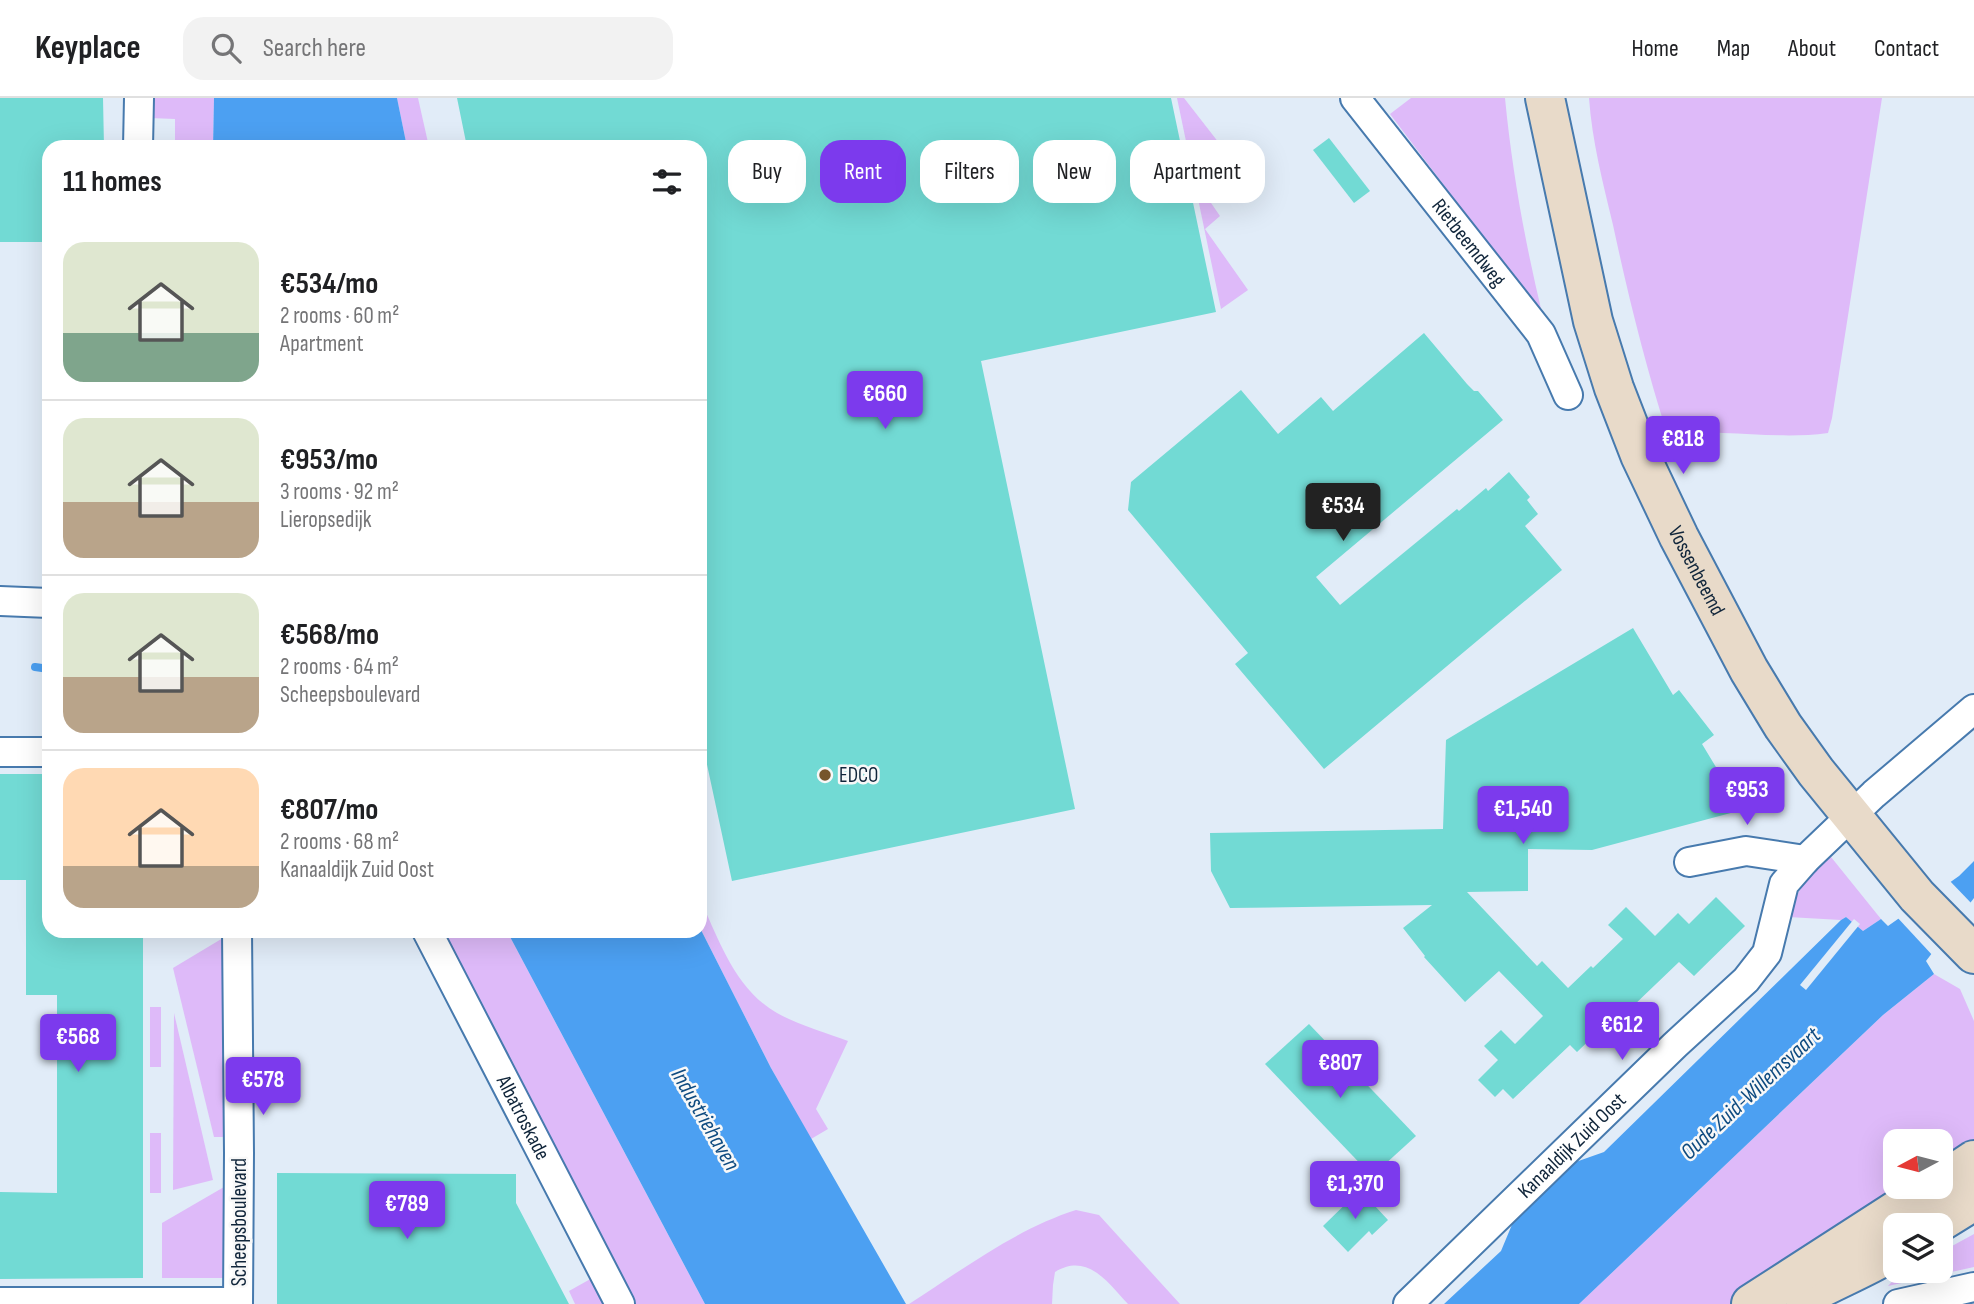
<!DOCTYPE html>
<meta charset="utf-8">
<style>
body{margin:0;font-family:"Sofia Sans Condensed",sans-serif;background:#f2f2f2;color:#202124;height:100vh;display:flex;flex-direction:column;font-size:26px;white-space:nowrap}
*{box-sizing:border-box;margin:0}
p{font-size:23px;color:#757577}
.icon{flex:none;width:38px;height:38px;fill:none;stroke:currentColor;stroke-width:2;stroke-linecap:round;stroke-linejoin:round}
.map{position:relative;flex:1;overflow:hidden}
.details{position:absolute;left:42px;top:42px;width:665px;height:798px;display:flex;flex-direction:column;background:#fff;border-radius:21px;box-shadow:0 7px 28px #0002}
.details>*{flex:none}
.guide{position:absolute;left:728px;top:42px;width:665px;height:63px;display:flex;gap:14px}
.needle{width:46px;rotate:263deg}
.tools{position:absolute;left:1883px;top:1031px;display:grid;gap:14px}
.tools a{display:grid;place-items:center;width:70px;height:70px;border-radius:14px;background:#fff;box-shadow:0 7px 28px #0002;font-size:35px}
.price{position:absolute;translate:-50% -60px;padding:0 16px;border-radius:7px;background:#7c3aed;color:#fff;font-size:23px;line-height:46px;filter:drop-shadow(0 2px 4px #0008)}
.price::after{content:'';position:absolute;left:50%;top:42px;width:21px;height:16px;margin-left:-10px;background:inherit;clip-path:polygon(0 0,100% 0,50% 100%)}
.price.current{background:#222;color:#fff}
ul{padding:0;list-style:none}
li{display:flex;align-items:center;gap:21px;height:175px;padding:0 21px}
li+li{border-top:2px solid #e0e0e0}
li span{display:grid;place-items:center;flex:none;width:196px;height:140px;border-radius:21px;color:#555}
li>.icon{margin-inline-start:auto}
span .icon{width:84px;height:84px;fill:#fffc;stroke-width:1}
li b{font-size:30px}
h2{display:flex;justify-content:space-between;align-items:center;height:84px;padding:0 21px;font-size:30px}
.tag{padding:0 24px;border-radius:21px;background:#fff;box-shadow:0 7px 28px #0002;font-size:24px;line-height:63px}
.tag.current{background:#7c3aed;color:#fff}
header{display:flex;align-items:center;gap:42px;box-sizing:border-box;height:98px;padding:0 35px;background:#fff;border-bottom:2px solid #e0e0e0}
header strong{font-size:33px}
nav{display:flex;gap:38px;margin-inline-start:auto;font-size:24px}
.search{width:490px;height:63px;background:#f2f2f2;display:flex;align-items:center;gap:18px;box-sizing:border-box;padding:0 24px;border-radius:21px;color:#757577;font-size:26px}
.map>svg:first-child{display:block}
.green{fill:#debaf9}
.water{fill:#4ca0f2}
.pier{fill:#e1ecf8}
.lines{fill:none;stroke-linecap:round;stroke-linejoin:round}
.stream{stroke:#4ca0f2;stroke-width:8}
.building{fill:#72dad4}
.street-casing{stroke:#477aae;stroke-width:32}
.secondary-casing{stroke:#477aae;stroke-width:42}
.street{stroke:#fff;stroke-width:28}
.secondary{stroke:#e8dac9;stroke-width:38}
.poi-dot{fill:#76552c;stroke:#f8f8f8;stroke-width:2.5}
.labels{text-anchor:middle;stroke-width:5;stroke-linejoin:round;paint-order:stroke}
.street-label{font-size:21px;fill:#10253a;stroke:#f8f8f8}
.poi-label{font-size:21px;fill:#10253a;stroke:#f8f8f8;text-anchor:start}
.water-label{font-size:23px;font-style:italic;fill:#0f4b80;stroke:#f8f8f8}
</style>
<header>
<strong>Keyplace</strong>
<div class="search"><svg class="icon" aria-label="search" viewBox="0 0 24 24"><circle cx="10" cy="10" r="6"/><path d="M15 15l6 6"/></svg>Search here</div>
<nav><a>Home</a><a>Map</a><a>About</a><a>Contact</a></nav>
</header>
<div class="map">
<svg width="1974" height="1206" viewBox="0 0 1974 1206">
<rect width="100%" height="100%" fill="#e1ecf8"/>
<g class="green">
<polygon points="150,0 214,0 213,49 175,49 175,21 150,20"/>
<polygon points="397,0 418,0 429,49 407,49"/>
<polygon points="1177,0 1184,0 1226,54 1203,72 1199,78 1200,89 1220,118 1205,131 1248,192 1221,211"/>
<path d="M1411 0H1505C1512 73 1525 144 1542 215L1530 201 1390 16Z"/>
<path d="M1589 0H1882L1832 320 1828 335C1792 340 1758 336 1723 335 1704 334 1686 335 1667 335 1645 266 1628 197 1613 127 1603 85 1592 43 1589 0Z"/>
<path d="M1831 759 1881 821 1863 833 1846 819 1841 822 1788 819C1795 793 1811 776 1831 759Z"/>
<path d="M700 801C719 842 735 891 777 915 796 926 827 935 848 943L816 1011 828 1031 811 1041 771 970 700 830Z"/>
<polygon points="439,833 507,833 705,1206 636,1206"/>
<polygon points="223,840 223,1039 214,1039 173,870"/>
<polygon points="1934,876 1960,891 1974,923 1974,1057 1941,1080 1941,1043 1895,1043 1895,1088 1928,1089 1881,1120 1731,1206 1579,1206 1883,917"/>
<rect x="150" y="909" width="11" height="60"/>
<polygon points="174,915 213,1082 173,1092"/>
<rect x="150" y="1035" width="11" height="60"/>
<polygon points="224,1089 224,1180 162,1180 162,1125"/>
<path d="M1076 1112 1099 1117 1180 1206H1128C1108 1185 1088 1154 1055 1174L1053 1187 1052 1206H909C962 1172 1016 1131 1076 1112Z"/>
<path d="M1974 1136V1169L1888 1188C1907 1168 1915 1172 1941 1172V1154Z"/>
<polygon points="594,1179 608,1206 575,1206 569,1193"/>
</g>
<g class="water">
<polygon points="214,0 397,0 407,49 213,49"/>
<polygon points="1974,763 1974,800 1926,863 1934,876 1883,917 1579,1206 1444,1206 1501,1153 1516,1117 1570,1066 1604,1054 1841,822 1846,819 1863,833 1881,821 1888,828 1959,778"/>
<polygon points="700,830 771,970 906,1206 705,1206 507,833 700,833"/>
</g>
<g class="pier">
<polygon points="1948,781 1973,807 1934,859 1896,818"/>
<polygon points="1854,821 1860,826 1806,892 1800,887"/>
</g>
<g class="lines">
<polyline class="stream" points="35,569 49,571"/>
</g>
<g class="building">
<polygon points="0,0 103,0 104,49 49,49 49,144 0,144"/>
<polygon points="457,0 1171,0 1216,214 981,263 1075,711 732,783 700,634 700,49 467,49"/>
<polygon points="1329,40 1370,93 1354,105 1313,52"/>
<polygon points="1424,235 1467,286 1474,293 1478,293 1503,322 1316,479 1340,507 1457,411 1459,413 1486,390 1488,393 1509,374 1530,399 1527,402 1538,416 1525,428 1562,472 1324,671 1235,566 1248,555 1128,412 1131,384 1241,292 1278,336 1321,299 1333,313"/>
<polygon points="1633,530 1673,597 1679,592 1714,637 1702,646 1742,712 1592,752 1528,751 1528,793 1467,794 1537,868 1542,863 1568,890 1591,868 1593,870 1623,841 1608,827 1626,809 1655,838 1678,815 1689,826 1716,799 1745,828 1694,878 1679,864 1608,932 1604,928 1577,954 1570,947 1513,1001 1503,991 1495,999 1478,982 1498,962 1484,948 1501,932 1515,946 1543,918 1499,873 1465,904 1424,859 1425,858 1403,830 1432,807 1230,810 1211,773 1210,735 1443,731 1446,642"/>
<polygon points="0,676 49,676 49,833 143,833 143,1180 0,1181 0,1094 57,1095 57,897 26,897 26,782 0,782"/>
<polygon points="1309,926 1416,1038 1372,1078 1265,966"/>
<polygon points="277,1075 516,1076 516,1105 569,1206 277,1206"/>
<polygon points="1360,1092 1388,1122 1372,1137 1369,1133 1348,1154 1323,1128"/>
</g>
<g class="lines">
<defs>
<g id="street">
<path id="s1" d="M1355 0 1541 236 1568 297"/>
<polyline points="138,49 139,0"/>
<polyline points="0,503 49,505"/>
<polyline points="0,654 49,654"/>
<polyline points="1689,764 1746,753 1805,762"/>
<polyline points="237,833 239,1055 238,1206"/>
<path id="s2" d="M427 833 620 1206"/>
<polyline points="0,1204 238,1204"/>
<path id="s3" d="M1408 1206 1675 947 1746 882 1767 855 1784 786 1805 762 1874 696 1974 611"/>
<polyline points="1898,1206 1974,1189"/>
</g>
<g id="secondary">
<path id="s4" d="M1545 0 1593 223 1614 290 1640 357 1679 439 1749 572 1783 628 1816 674 1917 798 1974 856"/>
<polyline points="1941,1084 1974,1062"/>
<polyline points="1935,1127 1974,1103"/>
<path d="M1804 1199C1834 1182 1866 1170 1895 1152"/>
<polyline points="1751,1206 1934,1088"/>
</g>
</defs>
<use href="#street" class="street-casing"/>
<use href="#secondary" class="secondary-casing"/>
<use href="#street" class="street"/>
<use href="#secondary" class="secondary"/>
</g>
<circle class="poi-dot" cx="825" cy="677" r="7"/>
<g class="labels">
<g class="street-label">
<text dy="7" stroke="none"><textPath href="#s1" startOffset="184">Rietbeemdweg</textPath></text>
<text dy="7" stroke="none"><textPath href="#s4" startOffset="499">Vossenbeemd</textPath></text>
<text dy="7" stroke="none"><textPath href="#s2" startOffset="210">Albatroskade</textPath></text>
<text dy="7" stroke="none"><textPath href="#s3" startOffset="228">Kanaaldijk Zuid Oost</textPath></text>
<text transform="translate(239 1124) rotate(-90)" y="7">Scheepsboulevard</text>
</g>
<g class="poi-label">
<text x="839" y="684">EDCO</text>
</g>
<g class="water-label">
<text transform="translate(1750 995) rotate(-43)" y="8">Oude Zuid-Willemsvaart</text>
<text transform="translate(706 1021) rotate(60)" y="8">Industriehaven</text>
</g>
</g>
</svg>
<div class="tools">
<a><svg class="needle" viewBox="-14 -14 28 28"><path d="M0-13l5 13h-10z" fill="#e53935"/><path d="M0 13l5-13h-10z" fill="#757577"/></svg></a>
<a><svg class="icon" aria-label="layers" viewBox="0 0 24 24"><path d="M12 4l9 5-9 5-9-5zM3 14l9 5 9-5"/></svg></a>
</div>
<b class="price" style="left:885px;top:333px">€660</b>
<b class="price" style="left:1683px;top:378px">€818</b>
<b class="price current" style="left:1343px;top:445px">€534</b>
<b class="price" style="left:1747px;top:729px">€953</b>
<b class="price" style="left:1523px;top:748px">€1,540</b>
<b class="price" style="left:1622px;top:964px">€612</b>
<b class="price" style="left:78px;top:976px">€568</b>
<b class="price" style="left:1340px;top:1002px">€807</b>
<b class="price" style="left:263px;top:1019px">€578</b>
<b class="price" style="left:1355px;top:1123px">€1,370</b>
<b class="price" style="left:407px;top:1143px">€789</b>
<div class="guide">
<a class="tag">Buy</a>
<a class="tag current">Rent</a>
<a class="tag">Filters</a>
<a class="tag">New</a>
<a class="tag">Apartment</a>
</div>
<section class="details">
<h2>11 homes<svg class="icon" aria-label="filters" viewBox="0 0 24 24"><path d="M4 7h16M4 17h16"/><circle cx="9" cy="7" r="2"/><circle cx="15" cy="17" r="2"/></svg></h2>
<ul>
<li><span style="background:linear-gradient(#dfe7d0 65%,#7fa58c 0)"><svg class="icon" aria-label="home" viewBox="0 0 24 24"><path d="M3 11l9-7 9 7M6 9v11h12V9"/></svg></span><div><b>€534/mo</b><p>2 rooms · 60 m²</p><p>Apartment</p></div></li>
<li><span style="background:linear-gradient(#dfe7d0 60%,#b9a48a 0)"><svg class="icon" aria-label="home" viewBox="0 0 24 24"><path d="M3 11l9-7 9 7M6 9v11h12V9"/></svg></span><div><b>€953/mo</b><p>3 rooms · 92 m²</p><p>Lieropsedijk</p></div></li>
<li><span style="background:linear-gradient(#dfe7d0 60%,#b9a48a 0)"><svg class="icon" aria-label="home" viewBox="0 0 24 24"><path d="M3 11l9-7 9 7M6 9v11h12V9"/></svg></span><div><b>€568/mo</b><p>2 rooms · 64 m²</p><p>Scheepsboulevard</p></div></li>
<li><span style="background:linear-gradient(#ffd9b3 70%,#b9a48a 0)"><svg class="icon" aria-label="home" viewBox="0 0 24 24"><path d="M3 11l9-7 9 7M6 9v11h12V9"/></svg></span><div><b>€807/mo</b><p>2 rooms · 68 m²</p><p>Kanaaldijk Zuid Oost</p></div></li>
</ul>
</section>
</div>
